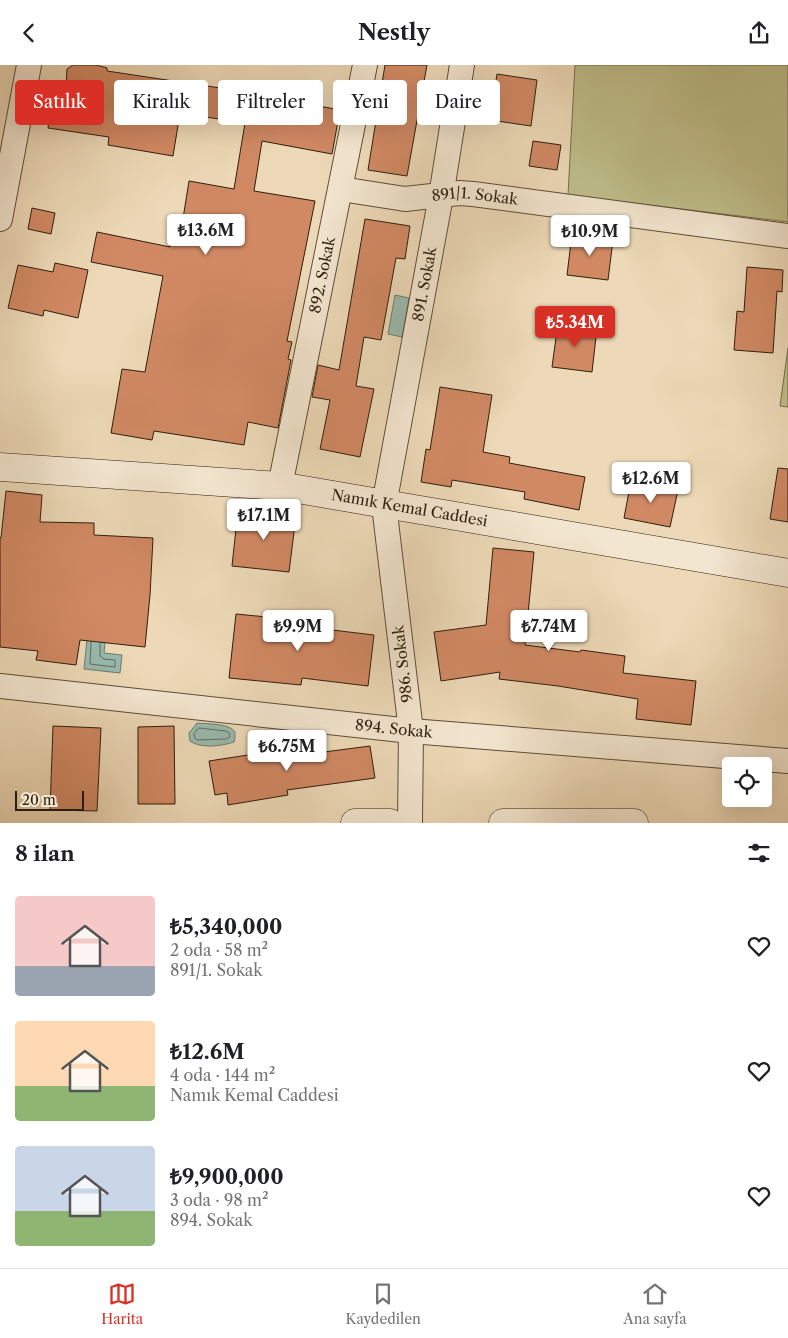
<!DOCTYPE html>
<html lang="tr">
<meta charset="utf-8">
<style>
body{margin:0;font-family:"Libre Caslon Text",serif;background:#f2f2f2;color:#202124;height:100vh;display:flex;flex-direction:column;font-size:19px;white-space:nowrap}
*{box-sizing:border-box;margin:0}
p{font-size:16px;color:#757577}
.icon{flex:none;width:28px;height:28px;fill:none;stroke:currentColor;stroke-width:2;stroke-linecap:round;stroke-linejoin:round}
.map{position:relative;height:758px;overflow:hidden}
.sheet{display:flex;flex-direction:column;background:#fff;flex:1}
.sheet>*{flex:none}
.hud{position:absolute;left:15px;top:15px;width:500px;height:45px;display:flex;gap:10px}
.controls{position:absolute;left:722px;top:692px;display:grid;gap:10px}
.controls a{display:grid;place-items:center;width:50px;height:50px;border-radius:5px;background:#fff;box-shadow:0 5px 20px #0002;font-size:25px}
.scale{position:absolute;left:15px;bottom:12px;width:69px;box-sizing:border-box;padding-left:5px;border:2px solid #2d1f0f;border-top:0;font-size:14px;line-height:18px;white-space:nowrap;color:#2d1f0f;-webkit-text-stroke:4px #f3e6d0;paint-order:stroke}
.price{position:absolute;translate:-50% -42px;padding:0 11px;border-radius:5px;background:#fff;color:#222;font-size:16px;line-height:32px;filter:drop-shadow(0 1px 2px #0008)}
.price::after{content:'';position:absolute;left:50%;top:30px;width:15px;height:11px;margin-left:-8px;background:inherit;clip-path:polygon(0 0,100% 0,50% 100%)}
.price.selected{background:#d93025;color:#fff}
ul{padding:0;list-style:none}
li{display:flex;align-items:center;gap:15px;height:125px;padding:0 15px}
li span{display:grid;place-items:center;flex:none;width:140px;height:100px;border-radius:5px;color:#555}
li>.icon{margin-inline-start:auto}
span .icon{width:60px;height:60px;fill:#fffc;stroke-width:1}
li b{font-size:21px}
h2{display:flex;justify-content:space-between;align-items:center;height:60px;padding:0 15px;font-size:21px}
.chip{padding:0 18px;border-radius:5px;background:#fff;box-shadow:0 5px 20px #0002;font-size:18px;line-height:45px}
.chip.selected{background:#d93025;color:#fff}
header{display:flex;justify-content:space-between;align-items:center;height:65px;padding:0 15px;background:#fff;font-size:22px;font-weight:700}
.menu{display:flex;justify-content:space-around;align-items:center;height:70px;border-top:1px solid #e0e0e0;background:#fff;font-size:14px;color:#757577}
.menu a{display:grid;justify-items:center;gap:2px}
.menu .selected{color:#d93025}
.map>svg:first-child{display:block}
.green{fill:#bebe8a;stroke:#766e4c}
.water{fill:#99baae;stroke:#6e7c6e}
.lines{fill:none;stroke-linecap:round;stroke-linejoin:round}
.shore{stroke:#636c5e;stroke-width:1}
.building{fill:#d18964;stroke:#2d1f0f}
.street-casing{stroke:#5d4e39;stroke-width:26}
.secondary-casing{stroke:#2d1f0f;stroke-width:29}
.street{stroke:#f3e6d0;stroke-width:24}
.secondary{stroke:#f3e6d0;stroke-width:28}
.labels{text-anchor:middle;stroke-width:4;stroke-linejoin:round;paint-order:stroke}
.street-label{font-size:15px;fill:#2d1f0f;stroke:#f3e6d0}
</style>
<header><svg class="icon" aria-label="back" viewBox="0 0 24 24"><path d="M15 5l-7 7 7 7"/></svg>Nestly<svg class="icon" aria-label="share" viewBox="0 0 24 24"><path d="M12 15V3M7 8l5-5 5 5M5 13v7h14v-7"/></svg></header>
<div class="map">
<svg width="788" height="758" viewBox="0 0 788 758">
<rect width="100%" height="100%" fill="#edd9b7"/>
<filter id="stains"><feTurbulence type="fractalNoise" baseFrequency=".004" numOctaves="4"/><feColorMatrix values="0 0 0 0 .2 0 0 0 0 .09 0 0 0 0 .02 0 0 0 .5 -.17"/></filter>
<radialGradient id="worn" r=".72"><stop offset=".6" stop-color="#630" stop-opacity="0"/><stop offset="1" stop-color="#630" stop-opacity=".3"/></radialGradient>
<g class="green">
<polygon points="575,0 788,0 788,157 568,130"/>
<polygon points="788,283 788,342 780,341"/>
</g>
<g class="water">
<polygon points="395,230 409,233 402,272 388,269"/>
<polygon points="88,565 106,567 104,588 122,590 120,608 84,604"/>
<path d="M197 658C205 659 233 658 235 668 235 669 235 676 234 677 222 681 201 684 190 676L189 668Z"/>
</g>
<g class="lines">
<g class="shore">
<polyline points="91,577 90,599 115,602 115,595 104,594 100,591 100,578"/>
<polygon points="199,663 226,666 229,668 230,672 226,674 197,675 195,673 194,669"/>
</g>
</g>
<g class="building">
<polygon points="73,0 96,0 107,3 107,6 227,24 340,45 332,89 262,76 254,126 315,136 287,276 292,277 288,294 291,295 278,363 248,357 244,380 154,366 152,375 111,368 122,304 145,307 163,211 91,197 97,167 170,182 173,165 181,166 189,116 234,124 245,58 180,48 173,91 108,80 109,72 48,63 51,37 66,24 67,4"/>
<polygon points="385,0 427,0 407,111 368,105"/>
<polygon points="497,9 537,15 531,61 490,55"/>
<polygon points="533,76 561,80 557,105 529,101"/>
<polygon points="32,143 55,148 51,169 28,164"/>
<polygon points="365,154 410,161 405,194 396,193 381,275 364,272 356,321 374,324 360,392 320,384 330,335 312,332 318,300 339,305"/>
<polygon points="572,169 613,175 608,215 567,210"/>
<polygon points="55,198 88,205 78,253 44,245 43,251 8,243 18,200 53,207"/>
<polygon points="747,202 783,205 782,227 777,226 773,288 734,285 737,246 744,247"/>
<polygon points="558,258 597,263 592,307 552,302"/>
<polygon points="440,322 492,330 483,387 510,392 509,398 585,412 579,445 524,434 525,427 452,415 451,422 421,417 426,384 430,385"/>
<polygon points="778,403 788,404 788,457 770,454"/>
<polygon points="631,416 678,425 670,462 624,453"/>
<polygon points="6,426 42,430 40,457 94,458 94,470 153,473 150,530 145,582 80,575 76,600 36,595 38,586 0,582 0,473 1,473"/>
<polygon points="238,445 296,451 289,507 232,501"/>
<polygon points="493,483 534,487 525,580 580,587 581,585 625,591 623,608 696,616 691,660 636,654 638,634 558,621 499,614 500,607 441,616 434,567 486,560"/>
<polygon points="236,549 308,556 307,562 374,570 368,621 302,613 301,620 229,613"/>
<polygon points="53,661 101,663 97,746 50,745"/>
<polygon points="174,661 175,739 138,739 138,662"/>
<polygon points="370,681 375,713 287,725 288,730 228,740 227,728 215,730 209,696 300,682 301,690"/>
</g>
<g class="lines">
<defs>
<g id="street">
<path id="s1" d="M341 124 405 134 459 128 473 129 788 171"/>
<polyline points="0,154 29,0"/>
<path id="s2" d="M280 421 365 0"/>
<path id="s3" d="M0 621 411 666 788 696"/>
<path id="s4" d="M410 758 411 666 384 440 441 131 462 0"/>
</g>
<g id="secondary">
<path id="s5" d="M0 402 280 421 788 508"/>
<polyline points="355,758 390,758"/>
<polyline points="503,758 634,758"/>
</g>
</defs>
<use href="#street" class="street-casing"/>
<use href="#secondary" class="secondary-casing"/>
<use href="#street" class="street"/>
<use href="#secondary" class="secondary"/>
</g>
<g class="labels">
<g class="street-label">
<text dy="5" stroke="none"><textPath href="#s1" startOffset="135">891/1. Sokak</textPath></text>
<text dy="5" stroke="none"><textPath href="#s2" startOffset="215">892. Sokak</textPath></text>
<text dy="5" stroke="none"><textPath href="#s4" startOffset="544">891. Sokak</textPath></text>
<text dy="5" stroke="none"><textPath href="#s5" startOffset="412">Namık Kemal Caddesi</textPath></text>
<text transform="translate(403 599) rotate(-97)" y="5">986. Sokak</text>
<text dy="5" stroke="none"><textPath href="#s3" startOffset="396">894. Sokak</textPath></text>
</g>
</g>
<rect width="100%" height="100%" filter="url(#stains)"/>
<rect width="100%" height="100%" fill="url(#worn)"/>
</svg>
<div class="controls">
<a><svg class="icon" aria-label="locate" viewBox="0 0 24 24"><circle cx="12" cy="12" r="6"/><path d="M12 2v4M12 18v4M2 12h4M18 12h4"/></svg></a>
</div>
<div class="scale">20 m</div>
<b class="price" style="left:206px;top:191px">₺13.6M</b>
<b class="price" style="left:590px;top:192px">₺10.9M</b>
<b class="price selected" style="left:575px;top:283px">₺5.34M</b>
<b class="price" style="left:651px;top:439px">₺12.6M</b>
<b class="price" style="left:264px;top:476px">₺17.1M</b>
<b class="price" style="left:298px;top:587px">₺9.9M</b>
<b class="price" style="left:549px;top:587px">₺7.74M</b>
<b class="price" style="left:287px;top:707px">₺6.75M</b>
<div class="hud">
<a class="chip selected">Satılık</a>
<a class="chip">Kiralık</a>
<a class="chip">Filtreler</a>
<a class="chip">Yeni</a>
<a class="chip">Daire</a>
</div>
</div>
<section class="sheet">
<h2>8 ilan<svg class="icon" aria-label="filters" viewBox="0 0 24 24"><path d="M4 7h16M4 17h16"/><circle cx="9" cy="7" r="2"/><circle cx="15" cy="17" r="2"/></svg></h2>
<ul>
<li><span style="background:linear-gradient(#f6c9c9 70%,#9aa5b1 0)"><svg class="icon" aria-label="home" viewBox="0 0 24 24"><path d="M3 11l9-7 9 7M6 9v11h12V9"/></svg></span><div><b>₺5,340,000</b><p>2 oda · 58 m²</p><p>891/1. Sokak</p></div><svg class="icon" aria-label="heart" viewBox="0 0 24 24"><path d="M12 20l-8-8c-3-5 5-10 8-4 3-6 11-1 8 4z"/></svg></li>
<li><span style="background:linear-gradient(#ffd9b3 65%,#8fb573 0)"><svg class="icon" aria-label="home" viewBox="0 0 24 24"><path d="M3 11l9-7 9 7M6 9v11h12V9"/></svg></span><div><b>₺12.6M</b><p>4 oda · 144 m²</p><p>Namık Kemal Caddesi</p></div><svg class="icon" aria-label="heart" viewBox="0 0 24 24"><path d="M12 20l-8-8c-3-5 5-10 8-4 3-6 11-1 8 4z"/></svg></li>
<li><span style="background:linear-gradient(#c9d6e8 65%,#8fb573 0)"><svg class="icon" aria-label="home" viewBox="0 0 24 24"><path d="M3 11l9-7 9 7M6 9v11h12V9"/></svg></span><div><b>₺9,900,000</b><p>3 oda · 98 m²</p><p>894. Sokak</p></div><svg class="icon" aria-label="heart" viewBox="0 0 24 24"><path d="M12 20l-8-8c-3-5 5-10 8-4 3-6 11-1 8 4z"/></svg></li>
</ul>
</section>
<nav class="menu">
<a class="selected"><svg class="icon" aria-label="map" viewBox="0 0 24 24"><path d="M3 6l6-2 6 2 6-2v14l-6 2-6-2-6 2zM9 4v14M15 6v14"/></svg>Harita</a>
<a><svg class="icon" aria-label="saved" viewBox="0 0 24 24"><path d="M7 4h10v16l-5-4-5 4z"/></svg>Kaydedilen</a>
<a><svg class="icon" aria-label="home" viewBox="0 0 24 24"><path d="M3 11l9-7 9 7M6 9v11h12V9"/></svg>Ana sayfa</a>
</nav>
